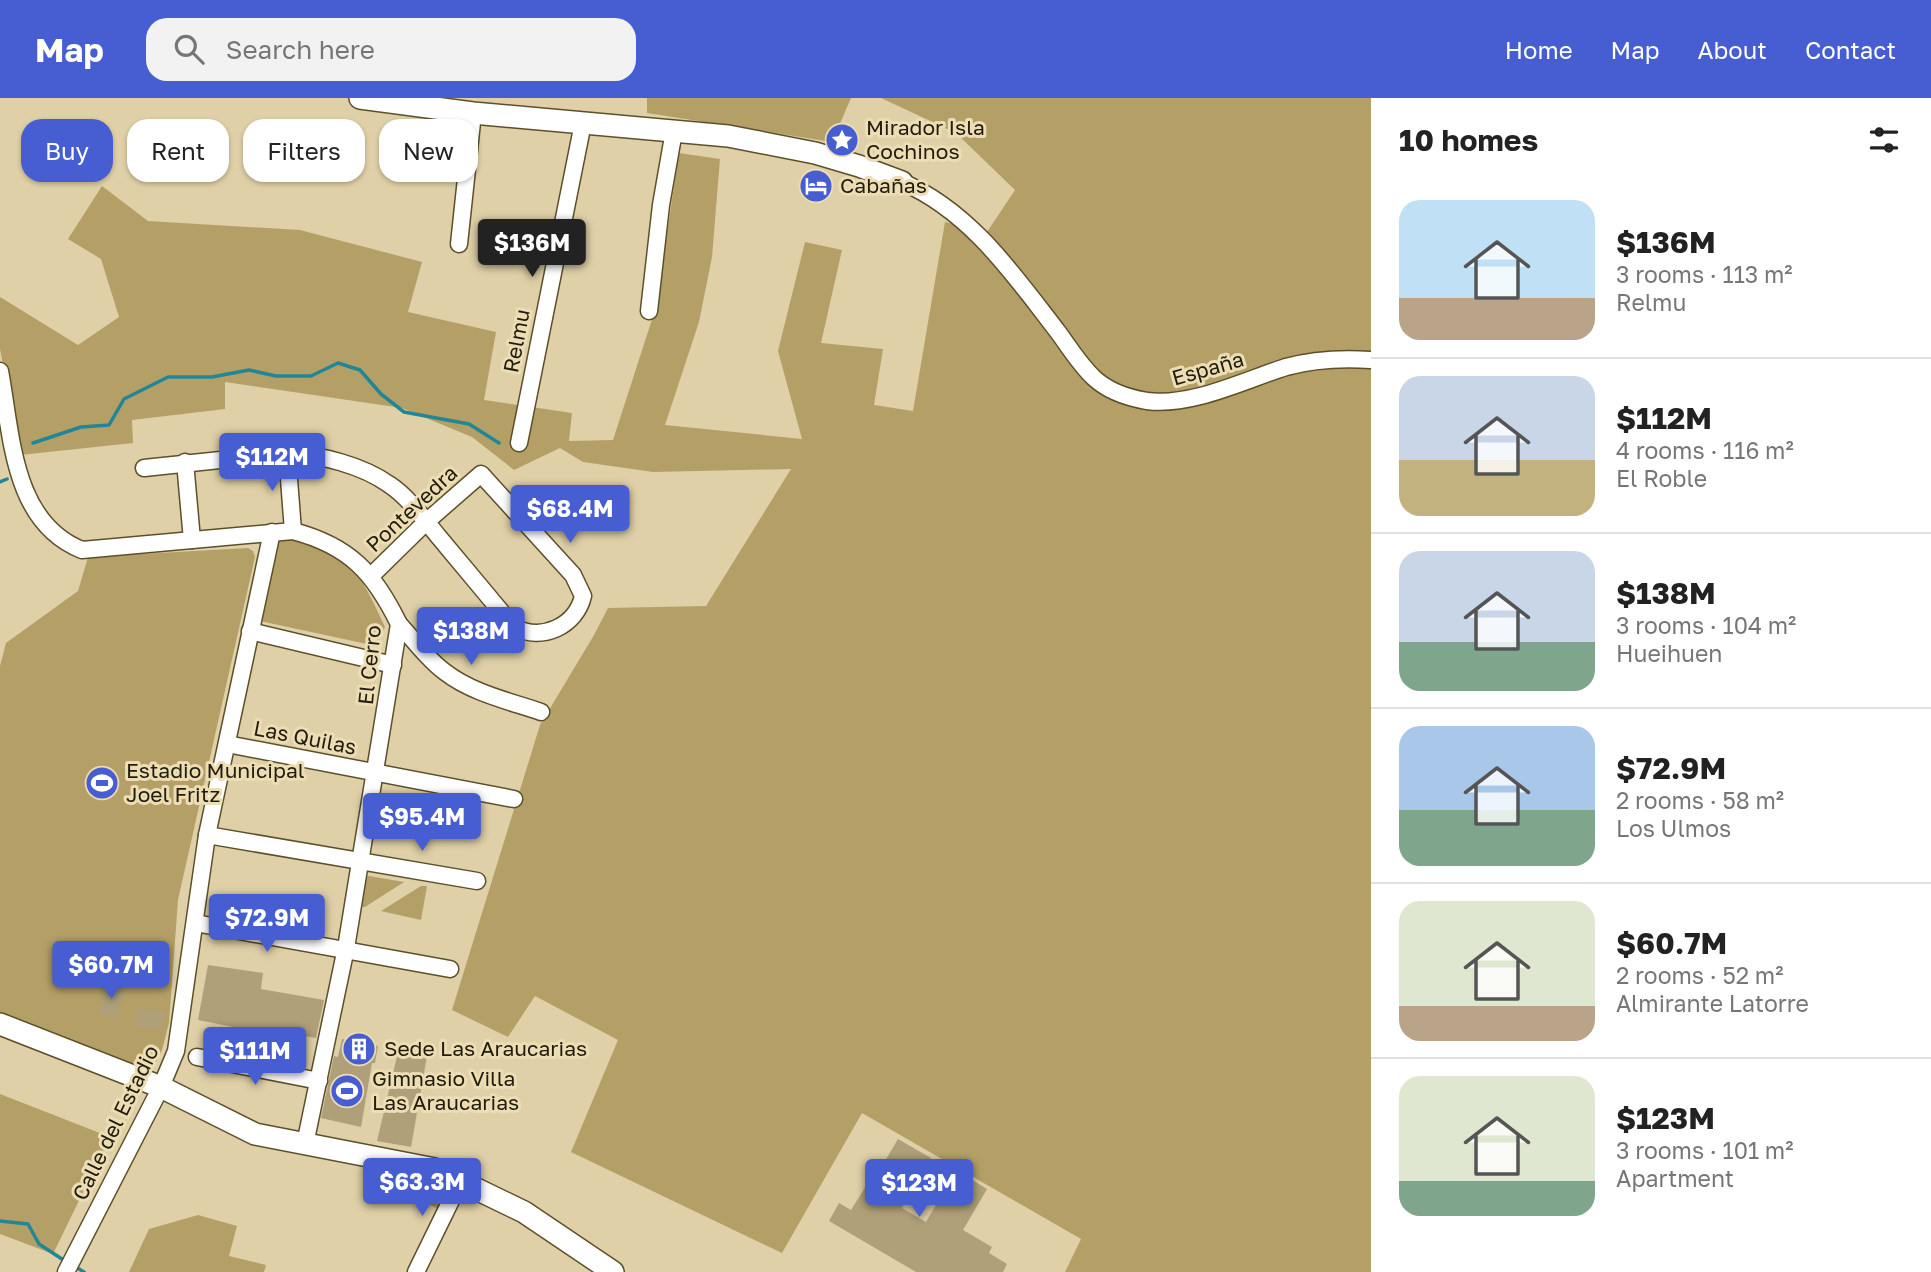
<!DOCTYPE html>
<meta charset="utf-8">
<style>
body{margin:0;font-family:"Golos Text",sans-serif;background:#f2f2f2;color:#222;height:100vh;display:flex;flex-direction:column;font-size:26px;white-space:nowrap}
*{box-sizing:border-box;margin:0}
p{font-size:23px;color:#767676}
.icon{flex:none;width:38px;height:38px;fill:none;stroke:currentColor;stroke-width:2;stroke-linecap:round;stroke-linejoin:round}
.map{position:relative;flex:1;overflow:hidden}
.sheet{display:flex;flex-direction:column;background:#fff;width:560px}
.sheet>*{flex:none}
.top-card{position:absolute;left:21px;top:21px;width:665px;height:63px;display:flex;gap:14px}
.price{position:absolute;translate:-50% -60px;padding:0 16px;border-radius:7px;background:#465ed2;color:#fff;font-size:23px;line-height:46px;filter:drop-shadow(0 2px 4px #0008)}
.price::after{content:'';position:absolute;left:50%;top:42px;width:21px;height:16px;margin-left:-10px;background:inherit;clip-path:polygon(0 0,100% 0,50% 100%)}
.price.active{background:#222;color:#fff}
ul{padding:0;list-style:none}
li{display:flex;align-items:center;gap:21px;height:175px;padding:0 28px}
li+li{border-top:2px solid #e0e0e0}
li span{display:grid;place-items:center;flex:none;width:196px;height:140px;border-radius:21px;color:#555}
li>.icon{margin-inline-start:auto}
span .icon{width:84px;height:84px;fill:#fffc;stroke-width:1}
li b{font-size:30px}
h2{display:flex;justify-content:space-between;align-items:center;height:84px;padding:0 28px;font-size:30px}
.tag{padding:0 24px;border-radius:21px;background:#fff;box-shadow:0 2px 5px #0004;font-size:24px;line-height:63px}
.tag.active{background:#465ed2;color:#fff}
header{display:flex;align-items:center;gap:42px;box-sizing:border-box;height:98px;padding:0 35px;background:#465ed2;color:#fff}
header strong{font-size:33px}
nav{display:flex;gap:38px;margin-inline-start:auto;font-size:24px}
.search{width:490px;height:63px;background:#f2f2f2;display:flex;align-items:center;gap:18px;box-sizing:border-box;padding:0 24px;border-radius:21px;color:#767676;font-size:26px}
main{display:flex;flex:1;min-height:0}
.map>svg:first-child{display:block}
.green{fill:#b4a067}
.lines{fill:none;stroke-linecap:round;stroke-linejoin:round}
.stream{stroke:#238696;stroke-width:3.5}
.building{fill:#afa079}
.street-casing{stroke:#5c4f2a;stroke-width:19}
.secondary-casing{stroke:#5c4f2a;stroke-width:24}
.street{stroke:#fff;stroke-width:16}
.secondary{stroke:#fff;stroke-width:21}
.labels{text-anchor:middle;stroke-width:6;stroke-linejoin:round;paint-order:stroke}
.poi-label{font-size:21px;fill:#211c0c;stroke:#ecddb4;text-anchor:start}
.street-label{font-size:21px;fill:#211c0c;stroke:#ecddb4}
</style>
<header>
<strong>Map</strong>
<div class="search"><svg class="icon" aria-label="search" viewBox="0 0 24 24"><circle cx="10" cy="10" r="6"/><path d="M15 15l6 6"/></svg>Search here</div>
<nav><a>Home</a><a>Map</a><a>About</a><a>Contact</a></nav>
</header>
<main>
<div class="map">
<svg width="1371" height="1174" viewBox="0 0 1371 1174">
<rect width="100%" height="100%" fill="#dfd0a7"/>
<g class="green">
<polygon points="647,0 851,0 832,44 647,15"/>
<polygon points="881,0 1371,0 1371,1174 1065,1174 1081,1141 862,1015 782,1155 571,1054 618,942 535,898 508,939 452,912 540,627 594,537 608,510 706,508 791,371 653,374 583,364 560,350 514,372 472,339 402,310 225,284 225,311 132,322 133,345 20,357 0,251 0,199 78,247 119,219 101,161 68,141 102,88 148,123 300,132 422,164 408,214 496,234 484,302 572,315 569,343 613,342 656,209 679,55 720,61 712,159 699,224 665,327 802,341 778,253 805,144 842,152 821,245 883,251 874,307 913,313 945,124 987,134 1015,92 956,35"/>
<path d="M295 440C304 443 314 444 322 447 355 461 371 499 385 529L376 548 260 523 276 441Z"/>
<polygon points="248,450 253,453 255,459 178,802 169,925 162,952 151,974 0,918 0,568 6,545 78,493 88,459"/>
<polygon points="369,778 404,784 365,809 356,809 363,779"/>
<polygon points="421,788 427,788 421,822 381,813"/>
<polygon points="0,996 110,1039 53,1156 0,1136"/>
<polygon points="405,1075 431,1080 449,1088 438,1111 398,1089 392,1077"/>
<polygon points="198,1117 237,1128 229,1158 266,1167 264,1174 129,1174 149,1131"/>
</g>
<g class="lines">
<g class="stream">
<polyline points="33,345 81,329 109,327 124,301 168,279 212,279 249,272 276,278 311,278 338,265 360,272 381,296 404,314 469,326 499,345"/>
<polyline points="0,384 7,381"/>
<polyline points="0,1123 28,1126 39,1146 65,1163"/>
<polyline points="74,1168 84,1174"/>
</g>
</g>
<g class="building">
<polygon points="208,867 263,875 261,891 324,902 316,940 298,937 296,947 263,941 264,935 198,922"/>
<polygon points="105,885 125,889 117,921 98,917"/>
<polygon points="138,910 165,914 161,932 135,928"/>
<polygon points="342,941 378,948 375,965 372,965 361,1029 321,1020 334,958 338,959"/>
<polygon points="399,950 427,958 411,1049 377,1043"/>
<polygon points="898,1041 931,1060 902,1110 926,1124 956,1072 987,1091 963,1132 992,1149 989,1155 1007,1166 1003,1174 916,1174 829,1123 839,1105 851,1112 866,1088 869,1090"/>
</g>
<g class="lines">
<defs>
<g id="street">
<path d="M902 84C970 113 1014 177 1058 234 1069 249 1080 267 1094 280 1108 293 1129 300 1147 303 1191 309 1245 282 1286 269 1315 261 1342 260 1371 262"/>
<polyline points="459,146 473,15"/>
<polyline points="649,213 661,107 674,33"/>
<path d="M0 273C12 337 12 424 82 452L293 433C350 448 374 475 399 526L346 850 305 1046"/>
<polyline points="519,345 583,25"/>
<polyline points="287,355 293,433"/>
<polyline points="185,364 192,442"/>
<path d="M144 370 287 355C321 357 362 367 390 387 408 399 424 421 438 438 463 468 489 499 514 529 542 544 576 528 583 498L573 477 481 376 426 424 371 478"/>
<path d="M399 526C414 542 428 562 445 574 472 595 509 603 541 614"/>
<polyline points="250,533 393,567"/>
<polyline points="227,646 514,701"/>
<polyline points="207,737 477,783"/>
<polyline points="195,825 450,871"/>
<polyline points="197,959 319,983"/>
<polyline points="66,1174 161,989 176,953 207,737 272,434"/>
<polyline points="416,1174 461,1082"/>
</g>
<g id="secondary">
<polyline points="360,0 473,15 728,38 815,55 859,68 902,84"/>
<polyline points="0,926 161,989 255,1036 435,1071 524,1114 613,1174"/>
</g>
</defs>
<use href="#street" class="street-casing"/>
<use href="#secondary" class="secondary-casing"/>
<use href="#street" class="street"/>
<use href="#secondary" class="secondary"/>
</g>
<defs>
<symbol id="sight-disc" viewBox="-11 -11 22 22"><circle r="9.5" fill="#465ed2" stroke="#ecddb4"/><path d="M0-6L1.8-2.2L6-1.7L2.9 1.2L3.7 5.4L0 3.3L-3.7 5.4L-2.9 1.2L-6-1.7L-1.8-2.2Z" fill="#fff"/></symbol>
<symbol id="hotel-disc" viewBox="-11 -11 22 22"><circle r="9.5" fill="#465ed2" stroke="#ecddb4"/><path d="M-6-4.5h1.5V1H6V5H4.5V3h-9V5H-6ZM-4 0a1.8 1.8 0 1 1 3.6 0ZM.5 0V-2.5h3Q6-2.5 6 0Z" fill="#fff"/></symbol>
<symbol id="stadium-disc" viewBox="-11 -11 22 22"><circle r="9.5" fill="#465ed2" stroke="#ecddb4"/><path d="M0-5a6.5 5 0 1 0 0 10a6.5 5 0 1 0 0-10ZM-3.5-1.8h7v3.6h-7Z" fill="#fff"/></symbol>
<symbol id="building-disc" viewBox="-11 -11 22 22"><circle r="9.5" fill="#465ed2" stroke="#ecddb4"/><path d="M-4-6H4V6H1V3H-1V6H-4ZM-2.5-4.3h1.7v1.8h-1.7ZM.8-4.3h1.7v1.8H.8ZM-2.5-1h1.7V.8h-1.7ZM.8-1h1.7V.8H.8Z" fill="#fff"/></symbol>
</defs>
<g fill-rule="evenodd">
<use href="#sight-disc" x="823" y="23" width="38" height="38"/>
<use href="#hotel-disc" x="797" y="69" width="38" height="38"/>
<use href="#stadium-disc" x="83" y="666" width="38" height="38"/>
<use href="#building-disc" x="340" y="932" width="38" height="38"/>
<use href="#stadium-disc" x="328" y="974" width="38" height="38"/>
</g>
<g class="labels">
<g class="poi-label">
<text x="866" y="37">Mirador Isla<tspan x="866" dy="24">Cochinos</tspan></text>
<text x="840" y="95">Cabañas</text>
<text x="126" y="680">Estadio Municipal<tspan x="126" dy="24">Joel Fritz</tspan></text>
<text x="384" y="958">Sede Las Araucarias</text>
<text x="372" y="988">Gimnasio Villa<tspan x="372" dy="24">Las Araucarias</tspan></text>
</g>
<g class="street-label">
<text transform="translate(517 243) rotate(-79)" y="7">Relmu</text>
<text transform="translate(1208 271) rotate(-16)" y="7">España</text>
<text transform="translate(412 411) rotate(-43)" y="7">Pontevedra</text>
<text transform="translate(370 567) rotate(-84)" y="7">El Cerro</text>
<text transform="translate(305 640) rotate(11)" y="7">Las Quilas</text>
<text transform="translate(116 1025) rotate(-64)" y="7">Calle del Estadio</text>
</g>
</g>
</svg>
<b class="price active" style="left:532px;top:181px">$136M</b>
<b class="price" style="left:272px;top:395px">$112M</b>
<b class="price" style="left:570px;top:447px">$68.4M</b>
<b class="price" style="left:471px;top:569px">$138M</b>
<b class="price" style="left:422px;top:755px">$95.4M</b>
<b class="price" style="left:267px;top:856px">$72.9M</b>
<b class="price" style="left:111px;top:903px">$60.7M</b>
<b class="price" style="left:255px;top:989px">$111M</b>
<b class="price" style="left:422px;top:1120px">$63.3M</b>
<b class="price" style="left:919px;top:1121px">$123M</b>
<div class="top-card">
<a class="tag active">Buy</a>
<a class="tag">Rent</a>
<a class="tag">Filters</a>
<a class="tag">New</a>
</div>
</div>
<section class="sheet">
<h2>10 homes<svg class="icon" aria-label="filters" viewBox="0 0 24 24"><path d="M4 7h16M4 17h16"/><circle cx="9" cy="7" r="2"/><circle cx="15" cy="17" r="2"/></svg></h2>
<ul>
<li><span style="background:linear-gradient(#bfe0f5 70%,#b9a48a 0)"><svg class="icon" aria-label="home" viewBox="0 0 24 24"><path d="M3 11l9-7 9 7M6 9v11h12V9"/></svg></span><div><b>$136M</b><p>3 rooms · 113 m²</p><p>Relmu</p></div></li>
<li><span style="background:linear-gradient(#c9d6e8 60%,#c2b280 0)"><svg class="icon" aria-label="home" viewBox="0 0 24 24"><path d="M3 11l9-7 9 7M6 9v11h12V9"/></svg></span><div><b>$112M</b><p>4 rooms · 116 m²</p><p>El Roble</p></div></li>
<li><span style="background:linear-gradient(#c9d6e8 65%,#7fa58c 0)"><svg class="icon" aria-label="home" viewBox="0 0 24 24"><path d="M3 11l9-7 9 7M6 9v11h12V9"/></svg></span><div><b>$138M</b><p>3 rooms · 104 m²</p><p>Hueihuen</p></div></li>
<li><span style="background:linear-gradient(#a9c7e8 60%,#7fa58c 0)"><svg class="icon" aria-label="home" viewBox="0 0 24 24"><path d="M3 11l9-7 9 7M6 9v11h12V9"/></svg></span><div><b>$72.9M</b><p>2 rooms · 58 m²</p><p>Los Ulmos</p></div></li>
<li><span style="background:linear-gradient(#dfe7d0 75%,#b9a48a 0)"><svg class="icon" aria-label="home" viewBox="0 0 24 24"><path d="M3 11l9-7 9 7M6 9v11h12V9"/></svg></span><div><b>$60.7M</b><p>2 rooms · 52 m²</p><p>Almirante Latorre</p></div></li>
<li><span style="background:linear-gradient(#dfe7d0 75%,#7fa58c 0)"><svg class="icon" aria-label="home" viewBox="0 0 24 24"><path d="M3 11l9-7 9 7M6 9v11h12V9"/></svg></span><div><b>$123M</b><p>3 rooms · 101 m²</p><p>Apartment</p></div></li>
</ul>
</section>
</main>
